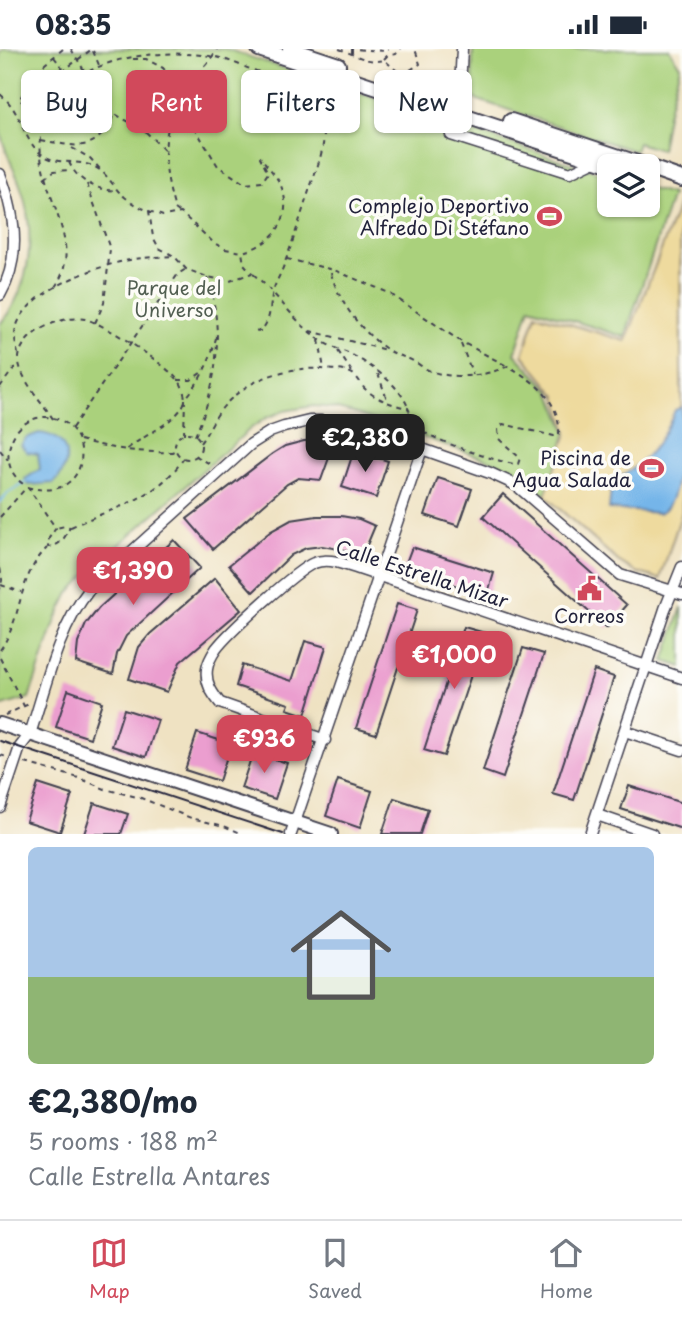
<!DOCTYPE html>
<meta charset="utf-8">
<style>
body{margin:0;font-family:"Playpen Sans",sans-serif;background:#f6f6f7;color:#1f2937;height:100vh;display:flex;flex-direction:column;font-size:26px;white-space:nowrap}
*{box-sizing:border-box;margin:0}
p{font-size:23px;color:#747a83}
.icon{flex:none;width:38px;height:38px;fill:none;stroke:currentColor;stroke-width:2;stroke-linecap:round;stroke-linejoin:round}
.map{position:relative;height:785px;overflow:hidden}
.sheet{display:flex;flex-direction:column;background:#fff;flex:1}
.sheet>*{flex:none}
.top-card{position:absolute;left:21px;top:21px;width:640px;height:63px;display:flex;gap:14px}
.buttons{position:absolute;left:597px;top:105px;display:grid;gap:14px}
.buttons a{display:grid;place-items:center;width:63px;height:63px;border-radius:10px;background:#fff;box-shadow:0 2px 5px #0004;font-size:35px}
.price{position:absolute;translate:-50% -60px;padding:0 16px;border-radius:14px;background:#d1495b;color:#fff;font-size:23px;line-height:46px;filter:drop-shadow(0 2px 4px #0008)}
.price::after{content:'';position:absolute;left:50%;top:42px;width:21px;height:16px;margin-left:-10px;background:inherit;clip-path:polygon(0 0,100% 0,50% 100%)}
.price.on{background:#222;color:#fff}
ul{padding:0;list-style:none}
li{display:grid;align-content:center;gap:14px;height:371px;padding:0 28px}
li+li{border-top:2px solid #e0e1e3}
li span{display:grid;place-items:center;height:217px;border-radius:10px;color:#555}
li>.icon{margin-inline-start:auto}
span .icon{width:126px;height:126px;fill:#fffc;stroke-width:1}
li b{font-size:30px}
.tag{padding:0 24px;border-radius:10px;background:#fff;box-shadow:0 2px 5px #0004;font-size:24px;line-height:63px}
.tag.on{background:#d1495b;color:#fff}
.status{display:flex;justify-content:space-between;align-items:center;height:49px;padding:0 35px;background:#fff;direction:ltr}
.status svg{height:19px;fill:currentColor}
.dock{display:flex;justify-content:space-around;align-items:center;height:98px;border-top:2px solid #e0e1e3;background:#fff;font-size:19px;color:#747a83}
.dock a{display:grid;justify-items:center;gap:4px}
.dock .on{color:#d1495b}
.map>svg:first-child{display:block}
.green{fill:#aad17c;stroke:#667a5c;stroke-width:2}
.sand{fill:#eeda9e;stroke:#887e6c;stroke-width:2}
.water{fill:#75b5e9;stroke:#4c6c92;stroke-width:2}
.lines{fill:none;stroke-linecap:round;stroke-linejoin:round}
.stream{stroke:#75b5e9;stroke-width:2.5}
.building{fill:#eb9ecf}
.minor-casing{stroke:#413f4f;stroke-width:13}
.tertiary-casing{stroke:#413f4f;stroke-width:16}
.secondary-casing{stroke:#413f4f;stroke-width:18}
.path{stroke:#413f4f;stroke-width:2;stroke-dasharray:5 5;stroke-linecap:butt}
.minor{stroke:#fff;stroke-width:10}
.tertiary{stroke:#fff;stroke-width:12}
.secondary{stroke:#fff;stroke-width:14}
.tram{stroke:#22223b;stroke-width:2}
.labels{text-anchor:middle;stroke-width:7;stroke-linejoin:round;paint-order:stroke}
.poi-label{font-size:19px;fill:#22223b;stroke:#fdfcf7;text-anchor:end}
.park-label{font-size:19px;fill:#525f52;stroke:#fdfcf7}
.street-label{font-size:19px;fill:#22223b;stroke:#fdfcf7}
</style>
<div class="status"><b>08:35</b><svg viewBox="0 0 49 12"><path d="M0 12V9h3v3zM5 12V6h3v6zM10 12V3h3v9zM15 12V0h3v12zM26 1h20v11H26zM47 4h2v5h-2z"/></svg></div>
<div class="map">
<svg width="682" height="785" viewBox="0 0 682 785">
<rect width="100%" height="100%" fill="#fdfcf7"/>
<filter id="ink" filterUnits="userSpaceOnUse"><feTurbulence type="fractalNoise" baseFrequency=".0143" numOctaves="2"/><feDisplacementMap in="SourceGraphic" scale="14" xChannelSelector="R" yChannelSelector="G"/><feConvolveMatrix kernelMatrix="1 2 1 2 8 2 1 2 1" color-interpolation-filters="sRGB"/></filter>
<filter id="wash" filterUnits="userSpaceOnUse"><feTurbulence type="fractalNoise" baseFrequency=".00686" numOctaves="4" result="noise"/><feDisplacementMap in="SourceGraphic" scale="28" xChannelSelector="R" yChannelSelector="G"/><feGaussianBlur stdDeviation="1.57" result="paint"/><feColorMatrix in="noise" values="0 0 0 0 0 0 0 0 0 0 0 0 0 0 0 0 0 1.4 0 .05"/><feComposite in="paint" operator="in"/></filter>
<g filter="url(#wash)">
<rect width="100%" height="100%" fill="#efe2c2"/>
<g class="green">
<path d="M5 0H226L609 127V156H648V139L672 146 625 288 530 258 515 305 550 342 567 384 545 447 527 430 495 413 353 364 333 359 314 357 284 362 266 369 250 380 93 519 69 544 57 568 29 649 3 657 0 656V275C33 236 36 182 20 136 14 118 2 98 0 80 0 55 0 28 0 3Z"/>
<polygon points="473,0 669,0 680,17 667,66 661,101 638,94 635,102 472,49"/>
<polygon points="682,558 682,618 664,612"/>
</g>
<polygon class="sand" points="680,152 682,463 660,530 636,523 618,512 545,447 567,384 557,347 523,306 536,265 626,292"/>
<g class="water">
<path d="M682 358C682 382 682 457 659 464L609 460 611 439 615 433 613 431C644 417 663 392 675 361Z"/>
<path d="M39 384C70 387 74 414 54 434L29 436 25 430 40 420 38 405 27 403 21 396 26 389Z"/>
</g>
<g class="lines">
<polyline class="stream" points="0,453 8,444 27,433"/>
</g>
<g id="blocks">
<g class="building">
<polygon points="319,391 334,395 321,431 298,429 287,435 213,500 187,470 272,405 285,397 304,392"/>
<polygon points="354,401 388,412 376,449 342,438"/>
<polygon points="438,429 472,440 459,477 425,466"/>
<polygon points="503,445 627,556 607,579 483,468"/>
<polygon points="317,467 341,467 359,470 375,477 362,508 344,501 322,497 306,499 291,506 253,543 229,516 271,482 291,471"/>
<polygon points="174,491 200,519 126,587 117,605 113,625 76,613 78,594 86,575 99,559"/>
<polygon points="412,498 494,524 487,547 404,519"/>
<polygon points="215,529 241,561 180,613 167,643 129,630 139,598 150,585"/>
<polygon points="397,555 417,561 376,685 356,679"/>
<polygon points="464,578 485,584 444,707 424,701"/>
<polygon points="305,592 326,598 305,666 287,660 289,655 236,637 242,616 292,632"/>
<polygon points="523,599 544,605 503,729 483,722"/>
<polygon points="594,621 614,628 574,751 553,745"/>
<polygon points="68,641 102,653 90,689 56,678"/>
<polygon points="124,660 158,671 146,708 112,697"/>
<polygon points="197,684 231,695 219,732 185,721"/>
<polygon points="253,703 287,714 275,750 241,739"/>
<polygon points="338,731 372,742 360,779 326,767"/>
<polygon points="38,735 72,746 60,783 26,772"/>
<polygon points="629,737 682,754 682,780 621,760"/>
<polygon points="394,749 428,760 420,785 382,785"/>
<polygon points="94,754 128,765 121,785 84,785"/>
</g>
</g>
</g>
<g filter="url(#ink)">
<use href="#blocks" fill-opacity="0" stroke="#413f4f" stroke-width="2"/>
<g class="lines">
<defs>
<g id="minor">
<polyline points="444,60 451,86 570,124 597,111"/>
<polyline points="456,64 460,38 462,0"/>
<path d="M0 125C15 164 22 208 0 246"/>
<polyline points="625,682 682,701"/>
<path d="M325 691 220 654C212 644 205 634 207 620 208 613 212 606 216 600 228 584 296 521 314 514 328 508 342 515 356 519L682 629"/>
<path d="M0 758 20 698 30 685C46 637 57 582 89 541L251 395 270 383 284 378 309 372H320L349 377 422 400 490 424 516 436 620 526 682 545"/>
<polyline points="597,766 652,785"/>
<polyline points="291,785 422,400"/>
<polyline points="590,785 665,560 682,518"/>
</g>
<polyline id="tertiary" points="0,675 331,785"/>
<g id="secondary">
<polyline points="259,0 615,117"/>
<polyline points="290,0 338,16"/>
<polyline points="511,72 646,117"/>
<polyline points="648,118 682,130"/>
</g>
</defs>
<use href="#minor" class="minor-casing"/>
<use href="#tertiary" class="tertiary-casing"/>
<use href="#secondary" class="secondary-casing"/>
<g class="path">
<polyline points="63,0 39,20 19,51 33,58 51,31 92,0"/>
<polyline points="71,0 85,23"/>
<path d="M339 0C354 5 369 15 384 11L402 26 420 15 415 0"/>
<polyline points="93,2 99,16"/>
<polyline points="352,4 352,0 385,2 388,0"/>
<polyline points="54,8 72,31"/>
<path d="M133 10H146L163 19 175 33 191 73 218 117 245 135 262 133 268 124 260 108C266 115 273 123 278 131 297 164 276 195 242 203"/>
<polyline points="384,10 387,7 396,5 401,0"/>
<polyline points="39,20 62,42"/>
<polyline points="28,39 52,55"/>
<path d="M0 45C23 64 21 87 39 103 55 118 76 109 95 118 107 124 112 136 121 145 129 152 139 158 149 162"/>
<polyline points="33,58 46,66"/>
<polyline points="146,83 164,101"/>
<path d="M41 91C79 98 95 105 115 65L145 82 155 80 168 73"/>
<polyline points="72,99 90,109 101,121"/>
<path d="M69 113C78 134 98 141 118 142"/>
<polyline points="44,129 54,122 71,121"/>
<polyline points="87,135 110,200 104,254 95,274"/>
<polygon points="149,162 163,167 181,164 214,194 225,200 242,203 244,215 252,224 230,232 207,228 186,220 174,207 159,199 153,188"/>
<path d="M179 163 175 160C162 118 159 77 186 39 196 25 209 15 217 0"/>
<polyline points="287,210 334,221 389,244 460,292 507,317"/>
<path d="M253 225C277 244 293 272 319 290 328 297 338 300 348 304 370 315 399 335 408 358"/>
<path d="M55 238C96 181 0 114 62 43 97 4 167 0 216 8 230 11 243 18 256 22 277 29 303 36 314 56 318 63 324 78 324 86 323 106 315 124 309 142 301 166 294 190 285 213 282 223 276 232 273 242 269 258 272 269 261 282L251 281"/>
<polyline points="310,282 386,301"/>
<polyline points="319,291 324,320"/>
<polyline points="461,295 473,326"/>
<polyline points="338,302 354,326"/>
<path d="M18 305C17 300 15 294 15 289 13 245 100 215 135 210 148 208 160 208 173 207"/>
<polyline points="378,325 388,353"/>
<polyline points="178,331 191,331 202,323"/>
<polyline points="0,338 18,314"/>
<path d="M53 370C43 354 28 339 21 321 8 289 59 265 85 270 104 274 172 319 181 335 183 339 185 347 185 351 181 372 139 388 125 402"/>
<polyline points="72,379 178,225 186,220"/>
<circle cx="188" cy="397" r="13"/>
<path d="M184 385 185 350C200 333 210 312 216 289"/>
<path d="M195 387C217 337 225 281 207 228"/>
<path d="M80 391C111 400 140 404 172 403L176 401"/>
<path d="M200 394C207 385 211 375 217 366 240 332 283 317 322 320 331 321 346 320 354 326 358 329 361 335 364 339 376 350 392 356 408 359 411 365 414 375 418 379 427 389 504 416 518 415L520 409 499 390 498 381 503 375 554 387 559 386C561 353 535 332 508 317 484 328 453 331 428 321 422 318 416 313 409 310 401 307 392 304 385 299 359 280 337 251 330 220"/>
<polyline points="0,401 8,411"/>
<polyline points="196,407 210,415"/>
<path d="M27 438C97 457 96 367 44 368 32 369 23 374 16 383 7 397 5 415 16 428 19 433 24 435 28 439 38 452 46 466 56 479L49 489 48 498C60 497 65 489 70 478L65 477 56 479"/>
<polyline points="0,468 26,439"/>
<path d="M71 478C115 457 154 453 184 409"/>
<polyline points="0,519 2,531 0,540"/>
<polyline points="1,536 21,543"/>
<path d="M0 601C24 567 16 530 47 499"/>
<polyline points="0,609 24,657"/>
<polyline points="5,666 31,654"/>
<polyline points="0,706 7,708"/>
<polyline points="25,714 79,729 105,740 141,749 191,769 224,777 243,785"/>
</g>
<use href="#minor" class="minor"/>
<use href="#tertiary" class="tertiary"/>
<use href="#secondary" class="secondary"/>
<polyline class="tram" points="0,692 283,785"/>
</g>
</g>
<defs>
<symbol id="stadium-bare" viewBox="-9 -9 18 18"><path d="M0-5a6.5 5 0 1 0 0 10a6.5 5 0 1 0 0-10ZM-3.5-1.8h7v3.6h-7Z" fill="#d1495b" stroke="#fdfcf7" stroke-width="2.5" paint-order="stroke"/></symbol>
<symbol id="civic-bare" viewBox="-9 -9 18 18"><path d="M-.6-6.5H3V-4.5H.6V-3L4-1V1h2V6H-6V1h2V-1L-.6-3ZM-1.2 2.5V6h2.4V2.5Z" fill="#d1495b" stroke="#fdfcf7" stroke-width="2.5" paint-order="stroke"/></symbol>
</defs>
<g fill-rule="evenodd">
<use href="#stadium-bare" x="532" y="150" width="35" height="35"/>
<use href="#stadium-bare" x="634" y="402" width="35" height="35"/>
<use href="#civic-bare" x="572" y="522" width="35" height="35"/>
</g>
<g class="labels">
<g class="poi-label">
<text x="529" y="164">Complejo Deportivo<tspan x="529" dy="22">Alfredo Di Stéfano</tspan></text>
<text x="631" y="416">Piscina de<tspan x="631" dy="22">Agua Salada</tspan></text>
<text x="589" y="574" text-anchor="middle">Correos</text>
</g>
<g class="park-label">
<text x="174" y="246">Parque del<tspan x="174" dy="22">Universo</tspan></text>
</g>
<g class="street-label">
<text transform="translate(422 525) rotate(18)" y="7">Calle Estrella Mizar</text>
</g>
</g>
</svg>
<div class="buttons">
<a><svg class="icon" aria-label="layers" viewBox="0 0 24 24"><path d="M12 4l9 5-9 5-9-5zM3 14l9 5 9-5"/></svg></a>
</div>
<b class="price on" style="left:365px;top:425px">€2,380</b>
<b class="price" style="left:133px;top:558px">€1,390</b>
<b class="price" style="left:454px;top:642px">€1,000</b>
<b class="price" style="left:264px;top:726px">€936</b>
<div class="top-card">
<a class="tag">Buy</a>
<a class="tag on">Rent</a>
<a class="tag">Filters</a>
<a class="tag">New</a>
</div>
</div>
<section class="sheet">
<ul>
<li><span style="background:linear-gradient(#a9c7e8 60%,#8fb573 0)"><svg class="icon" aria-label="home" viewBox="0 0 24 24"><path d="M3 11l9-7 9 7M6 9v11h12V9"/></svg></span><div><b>€2,380/mo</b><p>5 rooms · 188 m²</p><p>Calle Estrella Antares</p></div></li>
</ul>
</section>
<nav class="dock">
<a class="on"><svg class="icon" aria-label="map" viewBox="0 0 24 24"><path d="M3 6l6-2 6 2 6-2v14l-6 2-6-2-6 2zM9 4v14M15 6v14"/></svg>Map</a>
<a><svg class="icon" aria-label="saved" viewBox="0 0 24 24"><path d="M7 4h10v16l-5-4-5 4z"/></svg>Saved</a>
<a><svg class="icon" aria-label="home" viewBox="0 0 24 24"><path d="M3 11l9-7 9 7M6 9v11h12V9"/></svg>Home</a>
</nav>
